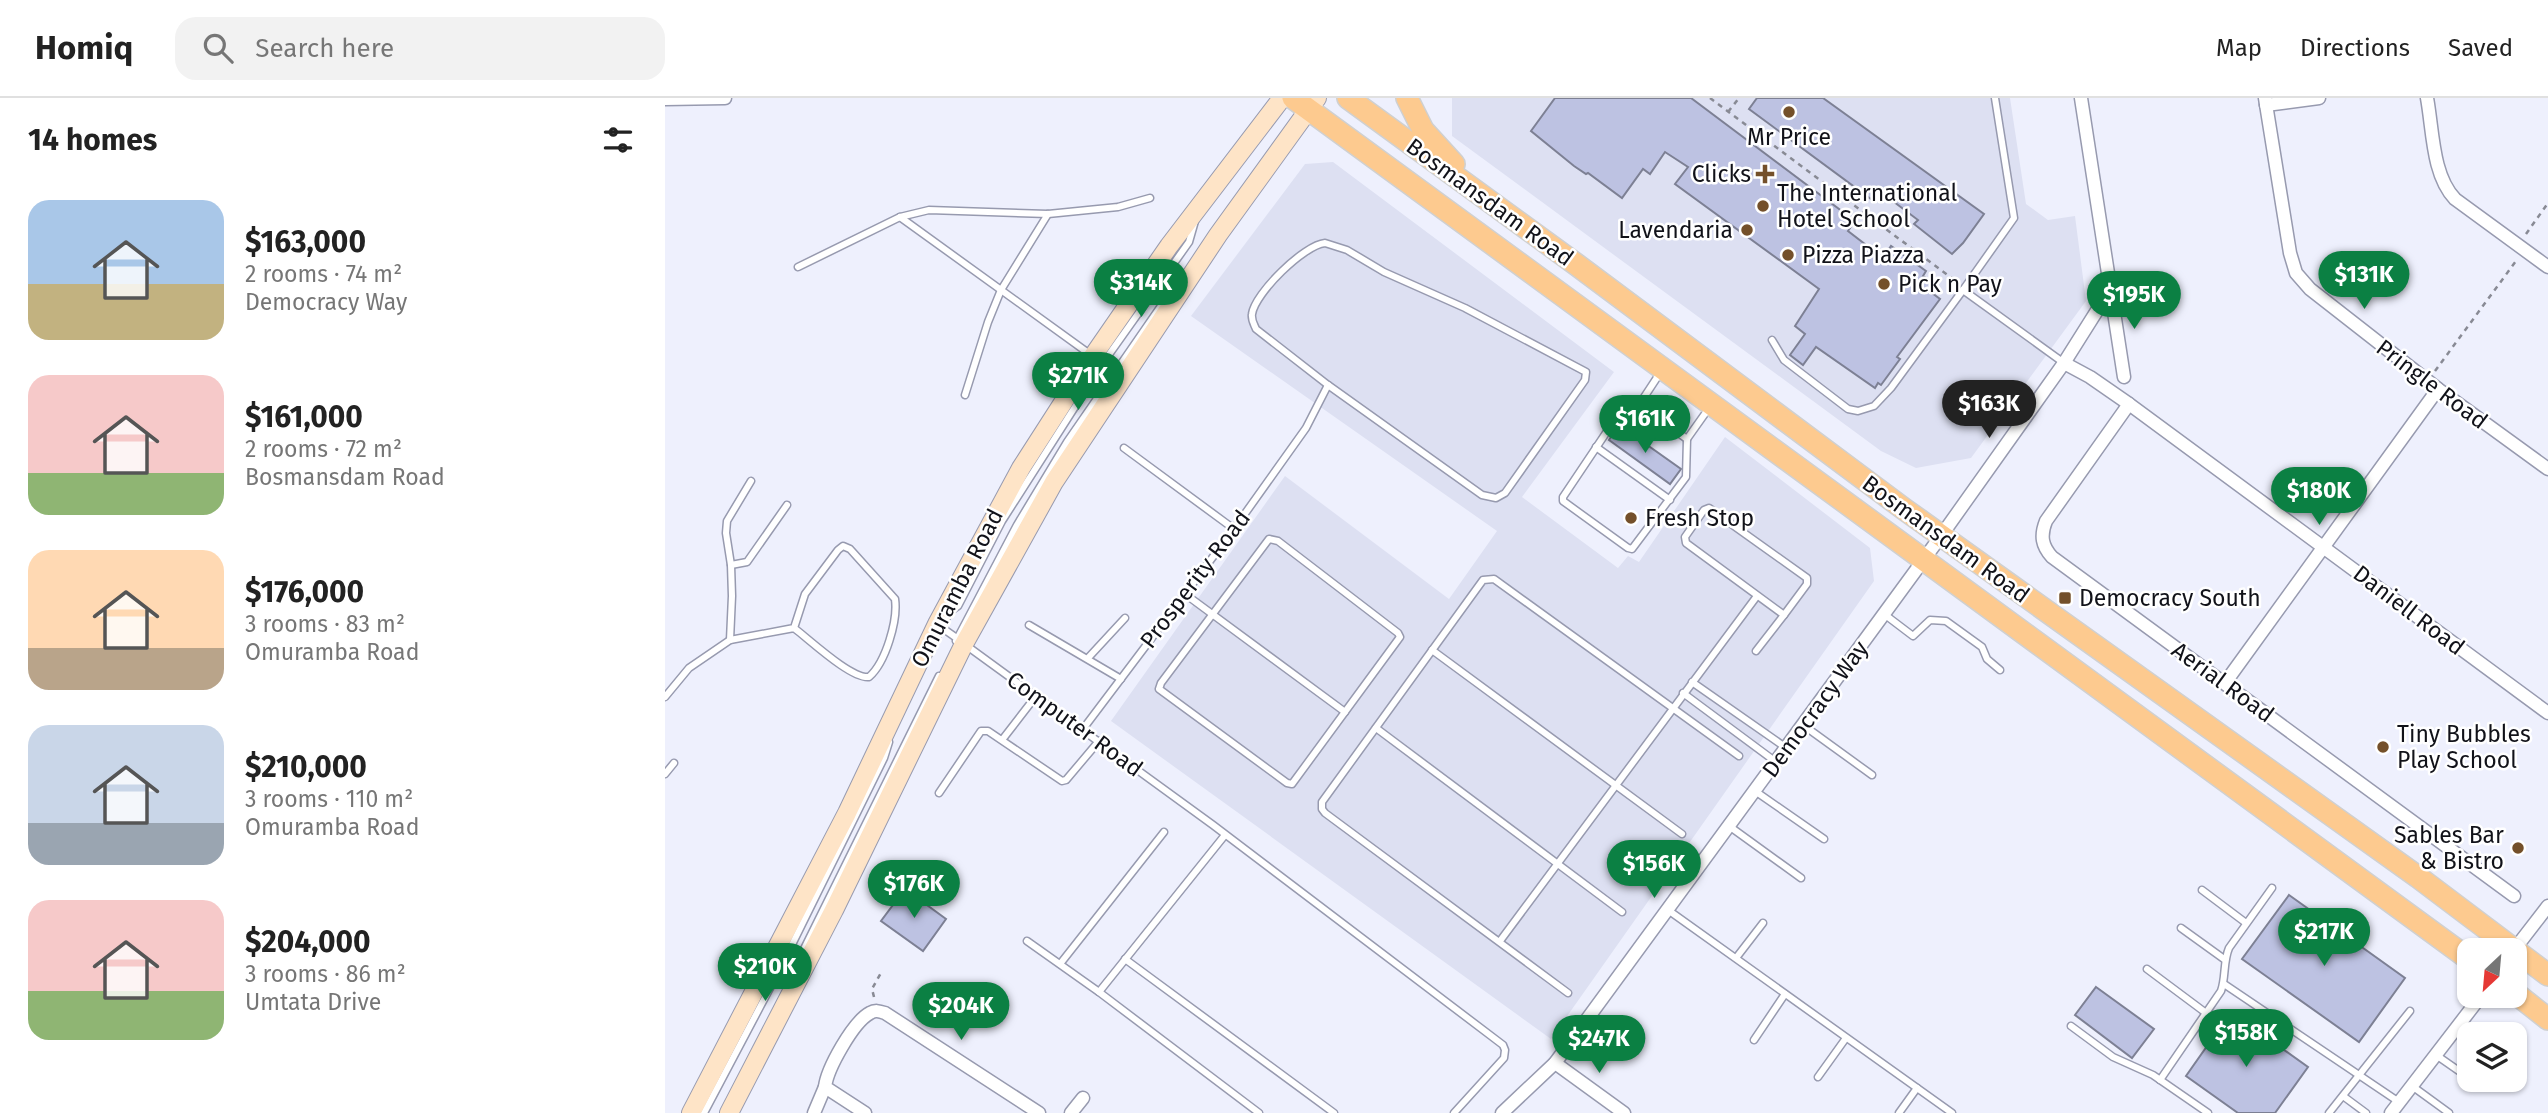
<!DOCTYPE html>
<meta charset="utf-8">
<style>
body{margin:0;font-family:"Fira Sans",sans-serif;background:#f2f2f2;color:#222;height:100vh;display:flex;flex-direction:column;font-size:26px;white-space:nowrap}
*{box-sizing:border-box;margin:0}
p{font-size:23px;color:#767676}
.icon{flex:none;width:38px;height:38px;fill:none;stroke:currentColor;stroke-width:2;stroke-linecap:round;stroke-linejoin:round}
.map{position:relative;flex:1;overflow:hidden}
.details{display:flex;flex-direction:column;background:#fff;width:665px}
.details>*{flex:none}
.needle{width:46px;rotate:206deg}
.buttons{position:absolute;left:1792px;top:840px;display:grid;gap:14px}
.buttons a{display:grid;place-items:center;width:70px;height:70px;border-radius:14px;background:#fff;box-shadow:0 2px 5px #0004;font-size:35px}
.price{position:absolute;translate:-50% -60px;padding:0 16px;border-radius:24px;background:#0b8043;color:#fff;font-size:23px;line-height:46px;filter:drop-shadow(0 2px 4px #0008)}
.price::after{content:'';position:absolute;left:50%;top:42px;width:21px;height:16px;margin-left:-10px;background:inherit;clip-path:polygon(0 0,100% 0,50% 100%)}
.price.current{background:#222;color:#fff}
ul{padding:0;list-style:none}
li{display:flex;align-items:center;gap:21px;height:175px;padding:0 28px}
li span{display:grid;place-items:center;flex:none;width:196px;height:140px;border-radius:21px;color:#555}
li>.icon{margin-inline-start:auto}
span .icon{width:84px;height:84px;fill:#fffc;stroke-width:1}
li b{font-size:30px}
h2{display:flex;justify-content:space-between;align-items:center;height:84px;padding:0 28px;font-size:30px}
header{display:flex;align-items:center;gap:42px;box-sizing:border-box;height:98px;padding:0 35px;background:#fff;border-bottom:2px solid #e0e0e0}
header strong{font-size:33px}
nav{display:flex;gap:38px;margin-inline-start:auto;font-size:24px}
.search{width:490px;height:63px;background:#f2f2f2;display:flex;align-items:center;gap:18px;box-sizing:border-box;padding:0 24px;border-radius:21px;color:#767676;font-size:26px}
main{display:flex;flex:1;min-height:0}
.map>svg:first-child{display:block}
.built{fill:#dde0f2}
.building{fill:#bdc2e2;stroke:#7d8094;stroke-width:2}
.lines{fill:none;stroke-linecap:round;stroke-linejoin:round}
.service-casing{stroke:#979aaf;stroke-width:9}
.minor-casing{stroke:#979aaf;stroke-width:15}
.secondary-casing{stroke:#979aaf;stroke-width:20}
.primary-casing{stroke:#cfd0d1;stroke-width:24}
.path{stroke:#888a94;stroke-width:2.5;stroke-dasharray:5 5;stroke-linecap:butt}
.service{stroke:#fff;stroke-width:6}
.minor{stroke:#fff;stroke-width:12}
.secondary{stroke:#fee4c7;stroke-width:18}
.primary{stroke:#fdca8f;stroke-width:21}
.poi-dot{fill:#74502a;stroke:#fff;stroke-width:2.5}
.labels{text-anchor:middle;stroke-width:5;stroke-linejoin:round;paint-order:stroke}
.poi-label{font-size:23px;fill:#111219;stroke:#fff;text-anchor:start}
.street-label{font-size:23px;fill:#111219;stroke:#fff}
</style>
<header>
<strong>Homiq</strong>
<div class="search"><svg class="icon" aria-label="search" viewBox="0 0 24 24"><circle cx="10" cy="10" r="6"/><path d="M15 15l6 6"/></svg>Search here</div>
<nav><a>Map</a><a>Directions</a><a>Saved</a></nav>
</header>
<main>
<section class="details">
<h2>14 homes<svg class="icon" aria-label="filters" viewBox="0 0 24 24"><path d="M4 7h16M4 17h16"/><circle cx="9" cy="7" r="2"/><circle cx="15" cy="17" r="2"/></svg></h2>
<ul>
<li><span style="background:linear-gradient(#a9c7e8 60%,#c2b280 0)"><svg class="icon" aria-label="home" viewBox="0 0 24 24"><path d="M3 11l9-7 9 7M6 9v11h12V9"/></svg></span><div><b>$163,000</b><p>2 rooms · 74 m²</p><p>Democracy Way</p></div></li>
<li><span style="background:linear-gradient(#f6c9c9 70%,#8fb573 0)"><svg class="icon" aria-label="home" viewBox="0 0 24 24"><path d="M3 11l9-7 9 7M6 9v11h12V9"/></svg></span><div><b>$161,000</b><p>2 rooms · 72 m²</p><p>Bosmansdam Road</p></div></li>
<li><span style="background:linear-gradient(#ffd9b3 70%,#b9a48a 0)"><svg class="icon" aria-label="home" viewBox="0 0 24 24"><path d="M3 11l9-7 9 7M6 9v11h12V9"/></svg></span><div><b>$176,000</b><p>3 rooms · 83 m²</p><p>Omuramba Road</p></div></li>
<li><span style="background:linear-gradient(#c9d6e8 70%,#9aa5b1 0)"><svg class="icon" aria-label="home" viewBox="0 0 24 24"><path d="M3 11l9-7 9 7M6 9v11h12V9"/></svg></span><div><b>$210,000</b><p>3 rooms · 110 m²</p><p>Omuramba Road</p></div></li>
<li><span style="background:linear-gradient(#f6c9c9 65%,#8fb573 0)"><svg class="icon" aria-label="home" viewBox="0 0 24 24"><path d="M3 11l9-7 9 7M6 9v11h12V9"/></svg></span><div><b>$204,000</b><p>3 rooms · 86 m²</p><p>Umtata Drive</p></div></li>
</ul>
</section>
<div class="map">
<svg width="1883" height="1015" viewBox="0 0 1883 1015">
<rect width="100%" height="100%" fill="#eef0fd"/>
<g class="built">
<polygon points="787,0 1345,0 1361,106 1383,122 1410,118 1421,203 1306,360 1251,370 1216,353 787,38"/>
<polygon points="668,64 949,274 857,399 953,470 963,458 974,464 1060,339 1205,450 1209,483 886,941 446,623 620,378 784,501 832,433 526,218 640,66"/>
</g>
<g class="building">
<polygon points="890,0 1026,0 1190,123 1183,133 1218,160 1226,148 1261,173 1258,178 1268,185 1263,192 1275,201 1232,259 1235,261 1216,287 1213,285 1210,290 1151,249 1138,267 1125,257 1140,236 1130,228 1154,191 1010,86 1023,69 1000,54 985,76 978,71 957,100 923,75 921,76 909,68 866,33"/>
<polygon points="1092,0 1158,0 1319,116 1298,145 1287,156 1249,126 1253,122 1213,92 1206,101 1084,11"/>
<polygon points="954,327 1016,371 1005,386 944,342"/>
<polygon points="240,791 281,821 258,853 216,823"/>
<polygon points="1624,797 1740,880 1694,944 1577,861"/>
<polygon points="1431,889 1489,931 1467,960 1410,917"/>
<polygon points="1566,914 1643,969 1610,1015 1573,1015 1521,978"/>
</g>
<g class="lines">
<defs>
<g id="service">
<polyline points="235,119 426,257"/>
<path d="M660 145 682 152 719 174 800 210 921 274 920 282 840 395 831 400 817 397 663 287 591 231C589 226 586 222 587 216 590 195 639 147 660 145Z"/>
<polyline points="133,169 235,119 264,112 383,116 453,109 485,100"/>
<polyline points="1298,192 1349,120 1330,0"/>
<polyline points="1107,242 1119,262 1183,311 1193,313 1209,308 1226,290 1298,192 1399,265"/>
<polyline points="995,275 974,307 953,317 898,399 898,403 963,450 967,451 1021,379 1022,341"/>
<polyline points="300,297 323,224 336,192 383,116"/>
<polyline points="974,307 1022,341 1044,310"/>
<polyline points="931,349 1005,402"/>
<polyline points="459,350 569,431"/>
<polygon points="1044,410 1142,480 1142,486 1119,517 1021,445 1020,439 1039,412"/>
<polygon points="604,441 613,443 733,535 735,539 627,686 622,685 494,591 496,585"/>
<polyline points="66,467 82,464 122,407"/>
<polyline points="520,496 680,614"/>
<polyline points="284,514 293,508 337,423 438,265 524,144 530,123"/>
<polyline points="1219,516 1248,538 1265,522 1281,523 1317,549 1322,561 1335,572"/>
<polyline points="273,527 293,541"/>
<polyline points="364,527 456,581"/>
<polyline points="65,542 67,498 66,467 61,435 62,423 86,383"/>
<polyline points="291,543 352,427 402,344 507,192"/>
<polyline points="302,548 548,727 838,947 840,952 839,960 789,1015"/>
<polyline points="767,552 1017,736"/>
<polyline points="1091,553 1119,517"/>
<polyline points="423,560 460,520"/>
<polyline points="1027,584 1120,649"/>
<polyline points="1018,595 1111,664"/>
<path d="M0 599 24 570 65 542 129 530C145 542 186 581 204 579 221 564 233 522 230 501L185 451 178 448 173 452 140 496 129 530"/>
<polyline points="1138,627 1207,677"/>
<polyline points="711,630 957,814"/>
<polyline points="418,631 569,431 641,330 663,287"/>
<polyline points="337,642 371,598"/>
<polyline points="0,676 9,665"/>
<polyline points="1090,693 1159,741"/>
<polyline points="274,695 316,633 323,633 397,683 401,682 434,643"/>
<polyline points="1064,728 1136,780"/>
<polyline points="560,737 434,894 594,1015"/>
<polyline points="1537,792 1581,825"/>
<polyline points="1003,812 1287,1015"/>
<polyline points="1516,830 1559,861"/>
<polyline points="362,843 434,894"/>
<polyline points="835,843 1092,498"/>
<polyline points="1071,860 1098,825"/>
<polyline points="460,861 669,1015"/>
<polyline points="133,863 274,578"/>
<polyline points="395,866 499,734"/>
<polyline points="1482,871 1541,915"/>
<polyline points="1559,886 1734,1004"/>
<polyline points="903,895 660,715 657,711 657,704 818,482 829,481 1074,658"/>
<polyline points="1406,928 1448,959 1488,977 1543,1015"/>
<polyline points="1089,942 1120,896"/>
<polyline points="1771,957 1804,980"/>
<polyline points="1153,979 1181,940"/>
<path d="M1495 982 1556 893C1561 879 1558 864 1564 850L1607 790"/>
<polyline points="1807,982 1815,987 1823,982"/>
<polyline points="1747,988 1784,1015"/>
<polyline points="1678,998 1701,1015"/>
<polyline points="39,1015 114,873 219,660 224,644"/>
<polyline points="1234,1015 1252,990"/>
<polyline points="1664,1015 1745,913"/>
</g>
<g id="minor">
<polyline points="1416,0 1459,279"/>
<polyline points="1600,0 1625,155 1631,175 1645,191 1773,291 1883,371"/>
<path d="M1762 0C1768 32 1767 77 1790 101L1883 169"/>
<polyline points="0,1 60,0"/>
<polyline points="1601,7 1654,0"/>
<polyline points="1399,265 1425,279 1464,306 1883,615"/>
<path d="M1464 306 1381 423C1375 438 1377 448 1387 459L1849 798"/>
<polyline points="1560,585 1773,291"/>
<polyline points="1849,852 1883,808"/>
<polyline points="890,965 959,1015"/>
<polyline points="149,1015 160,989"/>
<path d="M200 1015 160 989C162 971 188 924 205 915 210 912 214 913 220 915L374 1015"/>
<polyline points="406,1015 418,1000"/>
<polyline points="837,1015 890,965 1276,438 1399,265 1445,192"/>
<polyline points="1726,1015 1816,898"/>
</g>
<g id="secondary">
<polyline points="26,1015 182,715 272,526 356,370 428,258 504,148 617,0"/>
<polyline points="64,1015 169,812 299,546 389,384 553,137 652,0"/>
</g>
<g id="primary">
<polyline points="628,0 1804,861"/>
<polyline points="683,0 912,167 1239,411 1753,779 1883,877"/>
<polyline points="742,0 758,32 789,66"/>
<polyline points="1850,895 1883,921"/>
</g>
</defs>
<use href="#service" class="service-casing"/>
<use href="#minor" class="minor-casing"/>
<use href="#secondary" class="secondary-casing"/>
<use href="#primary" class="primary-casing"/>
<g class="path">
<polyline points="1045,0 1292,184"/>
<polyline points="1063,14 1074,0"/>
<polyline points="1861,136 1883,105"/>
<polyline points="1770,273 1851,163"/>
<polyline points="209,899 207,891 217,873"/>
</g>
<use href="#service" class="service"/>
<use href="#minor" class="minor"/>
<use href="#secondary" class="secondary"/>
<use href="#primary" class="primary"/>
</g>
<g class="poi-dot">
<circle cx="1124" cy="14" r="7"/>
<path d="M1096.5 65.5h7v7h7v7h-7v7h-7v-7h-7v-7h7z"/>
<circle cx="1098" cy="108" r="7"/>
<circle cx="1082" cy="132" r="7"/>
<circle cx="1123" cy="157" r="7"/>
<circle cx="1219" cy="186" r="7"/>
<circle cx="966" cy="420" r="7"/>
<rect x="1393" y="493" width="14" height="14" rx="3.5"/>
<circle cx="1718" cy="649" r="7"/>
<circle cx="1853" cy="750" r="7"/>
</g>
<g class="labels">
<g class="poi-label">
<text x="1124" y="47" text-anchor="middle">Mr Price</text>
<text x="1086" y="84" text-anchor="end">Clicks</text>
<text x="1112" y="103">The International<tspan x="1112" dy="26">Hotel School</tspan></text>
<text x="1068" y="140" text-anchor="end">Lavendaria</text>
<text x="1137" y="165">Pizza Piazza</text>
<text x="1233" y="194">Pick n Pay</text>
<text x="980" y="428">Fresh Stop</text>
<text x="1414" y="508">Democracy South</text>
<text x="1732" y="644">Tiny Bubbles<tspan x="1732" dy="26">Play School</tspan></text>
<text x="1839" y="745" text-anchor="end">Sables Bar<tspan x="1839" dy="26">&amp; Bistro</tspan></text>
</g>
<g class="street-label">
<text transform="translate(825 104) rotate(36)" y="8">Bosmansdam Road</text>
<text transform="translate(1767 286) rotate(37)" y="8">Pringle Road</text>
<text transform="translate(1281 441) rotate(36)" y="8">Bosmansdam Road</text>
<text transform="translate(530 481) rotate(-53)" y="8">Prosperity Road</text>
<text transform="translate(292 490) rotate(-63)" y="8">Omuramba Road</text>
<text transform="translate(1744 512) rotate(37)" y="8">Daniell Road</text>
<text transform="translate(1558 584) rotate(36)" y="8">Aerial Road</text>
<text transform="translate(1150 611) rotate(-54)" y="8">Democracy Way</text>
<text transform="translate(410 626) rotate(36)" y="8">Computer Road</text>
</g>
</g>
</svg>
<div class="buttons">
<a><svg class="needle" viewBox="-14 -14 28 28"><path d="M0-13l5 13h-10z" fill="#e53935"/><path d="M0 13l5-13h-10z" fill="#767676"/></svg></a>
<a><svg class="icon" aria-label="layers" viewBox="0 0 24 24"><path d="M12 4l9 5-9 5-9-5zM3 14l9 5 9-5"/></svg></a>
</div>
<b class="price" style="left:1699px;top:213px">$131K</b>
<b class="price" style="left:476px;top:221px">$314K</b>
<b class="price" style="left:1469px;top:233px">$195K</b>
<b class="price" style="left:413px;top:314px">$271K</b>
<b class="price current" style="left:1324px;top:342px">$163K</b>
<b class="price" style="left:980px;top:357px">$161K</b>
<b class="price" style="left:1654px;top:429px">$180K</b>
<b class="price" style="left:989px;top:802px">$156K</b>
<b class="price" style="left:249px;top:822px">$176K</b>
<b class="price" style="left:1659px;top:870px">$217K</b>
<b class="price" style="left:100px;top:905px">$210K</b>
<b class="price" style="left:296px;top:944px">$204K</b>
<b class="price" style="left:1581px;top:971px">$158K</b>
<b class="price" style="left:934px;top:977px">$247K</b>
</div>
</main>
